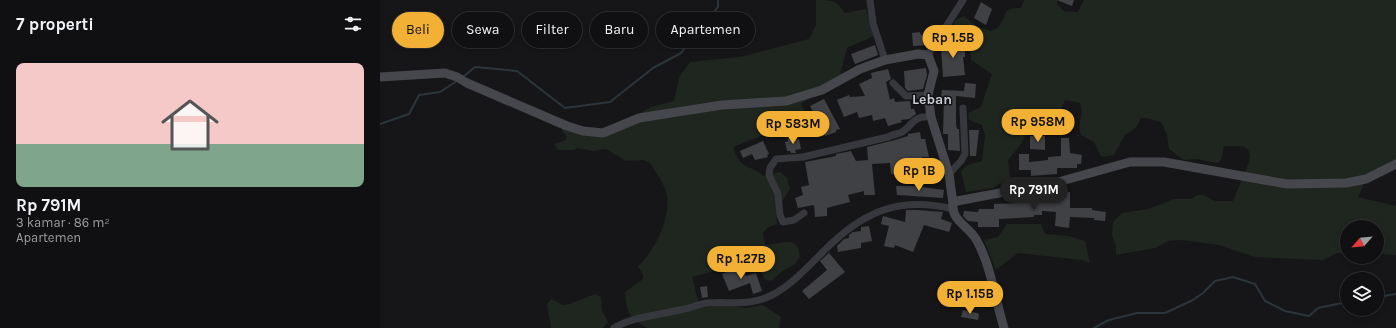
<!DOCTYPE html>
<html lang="id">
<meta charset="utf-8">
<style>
body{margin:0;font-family:Karla,sans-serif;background:#1e1e20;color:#f1f3f6;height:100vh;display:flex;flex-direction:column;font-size:15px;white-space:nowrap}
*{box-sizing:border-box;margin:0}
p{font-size:13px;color:#9c9d9f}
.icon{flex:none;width:22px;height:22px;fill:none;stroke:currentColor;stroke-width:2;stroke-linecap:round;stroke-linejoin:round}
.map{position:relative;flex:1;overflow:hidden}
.panel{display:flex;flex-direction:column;background:#101012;width:380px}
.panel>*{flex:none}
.top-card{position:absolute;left:12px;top:12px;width:380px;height:36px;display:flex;gap:8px}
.needle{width:26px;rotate:243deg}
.controls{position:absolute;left:960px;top:220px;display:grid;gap:8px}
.controls a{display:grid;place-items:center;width:44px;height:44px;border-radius:50%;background:#101012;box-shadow:0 2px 6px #0003,0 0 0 1px #303032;font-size:20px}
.price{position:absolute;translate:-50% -34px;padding:0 9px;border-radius:14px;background:#f2b134;color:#111;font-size:13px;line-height:26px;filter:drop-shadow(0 1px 2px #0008)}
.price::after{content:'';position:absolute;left:50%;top:24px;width:12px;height:9px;margin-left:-6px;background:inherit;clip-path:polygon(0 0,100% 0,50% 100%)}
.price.current{background:#222;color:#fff}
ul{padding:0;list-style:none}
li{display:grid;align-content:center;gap:8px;height:212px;padding:0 16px}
li span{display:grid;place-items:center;height:124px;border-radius:8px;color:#555}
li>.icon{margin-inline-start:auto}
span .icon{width:72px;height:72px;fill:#fffc;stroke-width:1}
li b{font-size:17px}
h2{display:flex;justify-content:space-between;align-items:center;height:48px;padding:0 16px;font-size:17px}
.pill{padding:0 14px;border-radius:18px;background:#101012;box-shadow:0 2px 6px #0003,0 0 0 1px #303032;font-size:14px;line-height:36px}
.pill.current{background:#f2b134;color:#111}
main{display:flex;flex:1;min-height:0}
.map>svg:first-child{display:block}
.green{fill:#1e261f}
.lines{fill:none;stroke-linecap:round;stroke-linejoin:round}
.stream{stroke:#2c353c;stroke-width:2}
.building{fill:#404145}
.street{stroke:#37383d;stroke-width:7}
.secondary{stroke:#45474d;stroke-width:9}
.labels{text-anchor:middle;stroke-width:3;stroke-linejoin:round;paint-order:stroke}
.quarter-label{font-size:14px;font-weight:bold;fill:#c9ccd4;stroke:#111113}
</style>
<main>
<section class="panel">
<h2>7 properti<svg class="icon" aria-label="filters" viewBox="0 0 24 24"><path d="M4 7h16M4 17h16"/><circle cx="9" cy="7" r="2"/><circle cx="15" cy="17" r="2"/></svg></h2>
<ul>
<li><span style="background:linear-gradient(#f6c9c9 65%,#7fa58c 0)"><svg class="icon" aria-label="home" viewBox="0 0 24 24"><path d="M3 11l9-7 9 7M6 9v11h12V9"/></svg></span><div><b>Rp 791M</b><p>3 kamar · 86 m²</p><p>Apartemen</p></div></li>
</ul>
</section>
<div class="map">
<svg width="1016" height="328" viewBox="0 0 1016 328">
<rect width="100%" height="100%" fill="#161618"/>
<g class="green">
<path d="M436 0C452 0 456 0 465 13L486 9 494 36 467 48 457 87 434 95 421 104 433 129 391 138 384 135 353 147C361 171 367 163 384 176L400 172 407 178 410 189 396 211 397 224 387 228 383 233 385 245C401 245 418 233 420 257L415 264 404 270 391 281 385 279C382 272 377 267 369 268L365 263 312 277 320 308 344 305 366 308 383 305 401 317 399 328H268C249 319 247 313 245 292L263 279V275L258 266C274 253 291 217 287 196 285 184 276 173 270 163L263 160 246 161 226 149 213 151 197 148 194 150H178L174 144 186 140V136L182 131V128L208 136 247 121 271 107 294 101 299 77 310 62 360 57 429 39 436 25Z"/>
<path d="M644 0H677V4L684 11 698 12 704 0H1016V169L985 182 978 197 1016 206V255L997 254V227H967V253H957L943 260 875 257 839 245 801 240 788 241 775 248 736 255V247L732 235 733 222 742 213 768 209 794 199H811L817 195H823L835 201H853L869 162 870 155 868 149 862 146H844L841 160 837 163 817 159 804 160 789 149 787 135 781 122 767 118H761L756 128 745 135 734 155 721 157 714 142 701 135C696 123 705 115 700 103L685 100 677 119 671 121H658L652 124 641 144 628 160 630 179 612 188 586 192 581 171 587 165 602 161 605 136 602 125 589 120 588 113 601 107 612 74 591 60V39L584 32 573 28 575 20 584 16 596 26 611 31C613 30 618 28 619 26 629 14 620 8 641 8Z"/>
<polygon points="627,224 661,224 665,234 688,236 705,241 710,263 702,260 638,253 616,270 604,240 618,237"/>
<polygon points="215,294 221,297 222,311 228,322 223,328 171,328 167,304 171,299 183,305 190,304"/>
</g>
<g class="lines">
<g class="stream">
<polyline points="83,77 95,67 137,71 185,108 230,102 273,68 301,53 338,7 338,0"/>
<polyline points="0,124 29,114 39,95 60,92 77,81"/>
<polyline points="997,297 1016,294"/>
<polyline points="714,328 729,320 757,313 785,313 813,300 823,293 835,281 853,277 875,284 885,301 905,311 929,316 938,308 967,302"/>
</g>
</g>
<g class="building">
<polygon points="677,0 694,0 692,6"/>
<polygon points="601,2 612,9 606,25 594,18"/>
<polygon points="540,32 541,35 552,34 552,39 549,45 533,46 532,33"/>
<polygon points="566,37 576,37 576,47 585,47 585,57 583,57 585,75 563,77 561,48 565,48"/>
<polygon points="495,45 498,55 475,64 471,54"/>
<polygon points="546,68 547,75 543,89 528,91 525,88 524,71"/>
<polygon points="508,69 511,79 506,82 510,100 514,98 515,102 530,101 531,109 534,109 536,114 529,119 521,120 522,122 508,126 505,118 493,121 492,115 479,118 477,112 464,117 457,100 469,95 470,97 485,96 479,84 492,78 491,73"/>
<polygon points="585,83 596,84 595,98 576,96 576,124 577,129 579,129 580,151 568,150 568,134 563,134 564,97 561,97 562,90 584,91"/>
<polygon points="444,99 460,129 456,130 456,132 445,136 439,118 437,119 430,106"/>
<polygon points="589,130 599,130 596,156 590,156"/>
<polygon points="540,132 541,139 545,139 549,157 542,157 543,172 511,174 510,163 492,164 495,195 484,195 484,191 468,195 470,202 447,208 447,216 435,217 434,205 418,208 415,198 423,195 421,187 429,185 425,162 456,156 456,154 471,151 476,161 488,160 487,147 515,140 528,136 528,134"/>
<polygon points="650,136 665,136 665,150 650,149"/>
<polygon points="414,137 415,140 419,139 421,149 415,150 416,153 411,153 410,151 407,151 405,142 408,141 408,138"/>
<polygon points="681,138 689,138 690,153 702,155 701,164 697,164 697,168 677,168 677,174 651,176 651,170 639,170 639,154 649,154 649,162 668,160 668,157 681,156"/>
<polygon points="383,141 389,154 387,155 388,157 375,160 372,154 363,158 360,151"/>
<polygon points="516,186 534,186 564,190 563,198 517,195"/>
<polygon points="676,192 690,192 690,208 712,208 712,210 726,212 725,221 714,220 714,218 690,217 689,228 675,226 676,212 662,211 662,215 654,215 654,217 619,219 619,227 598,227 598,222 588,221 583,216 584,211 598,212 599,209 614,209 614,204 638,203 638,200 667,198 667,194 676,194"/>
<polygon points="526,210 538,210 563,212 561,219 572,223 569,232 544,225 533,252 515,245 514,248 504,246 509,226 501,224 503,216 525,222"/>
<polygon points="489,226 492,241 481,243 481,248 458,252 457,246 464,239 469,238 469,235 473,232 481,231 481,227"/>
<polygon points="449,253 465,272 429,299 422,291 447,270 440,261"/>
<polygon points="362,266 366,276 376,273 382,291 373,294 370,283 349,291 342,274"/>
<polygon points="327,286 328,297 322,298 320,287"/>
<polygon points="583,310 597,313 599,314 598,320 581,317"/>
</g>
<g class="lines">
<g class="street">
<polyline points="490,0 493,23 505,60"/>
<polyline points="548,55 583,0"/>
<polyline points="513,83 526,96 548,95"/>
<polyline points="569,174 581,161 585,154 583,108"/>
<path d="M424 213 414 220 403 222 400 215 398 194 389 175 390 168 396 159 423 157 508 137C512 135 516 134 520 133 532 128 531 115 551 117"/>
<path d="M234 328C254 316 281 315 304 309 311 308 319 304 327 303 351 301 368 307 392 295 415 283 433 261 451 244 488 209 523 197 573 209"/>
</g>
<g class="secondary">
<polyline points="0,77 65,73 77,77 87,83 187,126 203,131 223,133 259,118 342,105 406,101 442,90 480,69 505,60 538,54 548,55 554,71 548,95 551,117 569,174 573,204"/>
<path d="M624 328C615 299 611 265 596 239 588 226 571 220 573 204L577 201 678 182 750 162H784L907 184 966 183 986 179 1016 164"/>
</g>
</g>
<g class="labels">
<g class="quarter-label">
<text x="552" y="104">Leban</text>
</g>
</g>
</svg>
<div class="controls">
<a><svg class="needle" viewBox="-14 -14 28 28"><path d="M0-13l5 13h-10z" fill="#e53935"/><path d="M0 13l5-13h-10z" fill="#9c9d9f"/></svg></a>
<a><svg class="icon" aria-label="layers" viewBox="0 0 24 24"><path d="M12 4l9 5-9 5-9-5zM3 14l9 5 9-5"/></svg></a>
</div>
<b class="price" style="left:573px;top:59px">Rp 1.5B</b>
<b class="price" style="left:658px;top:143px">Rp 958M</b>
<b class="price" style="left:413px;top:145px">Rp 583M</b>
<b class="price" style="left:539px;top:192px">Rp 1B</b>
<b class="price current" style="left:654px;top:211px">Rp 791M</b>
<b class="price" style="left:361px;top:280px">Rp 1.27B</b>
<b class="price" style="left:590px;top:315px">Rp 1.15B</b>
<div class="top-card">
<a class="pill current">Beli</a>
<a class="pill">Sewa</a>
<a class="pill">Filter</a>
<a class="pill">Baru</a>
<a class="pill">Apartemen</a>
</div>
</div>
</main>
